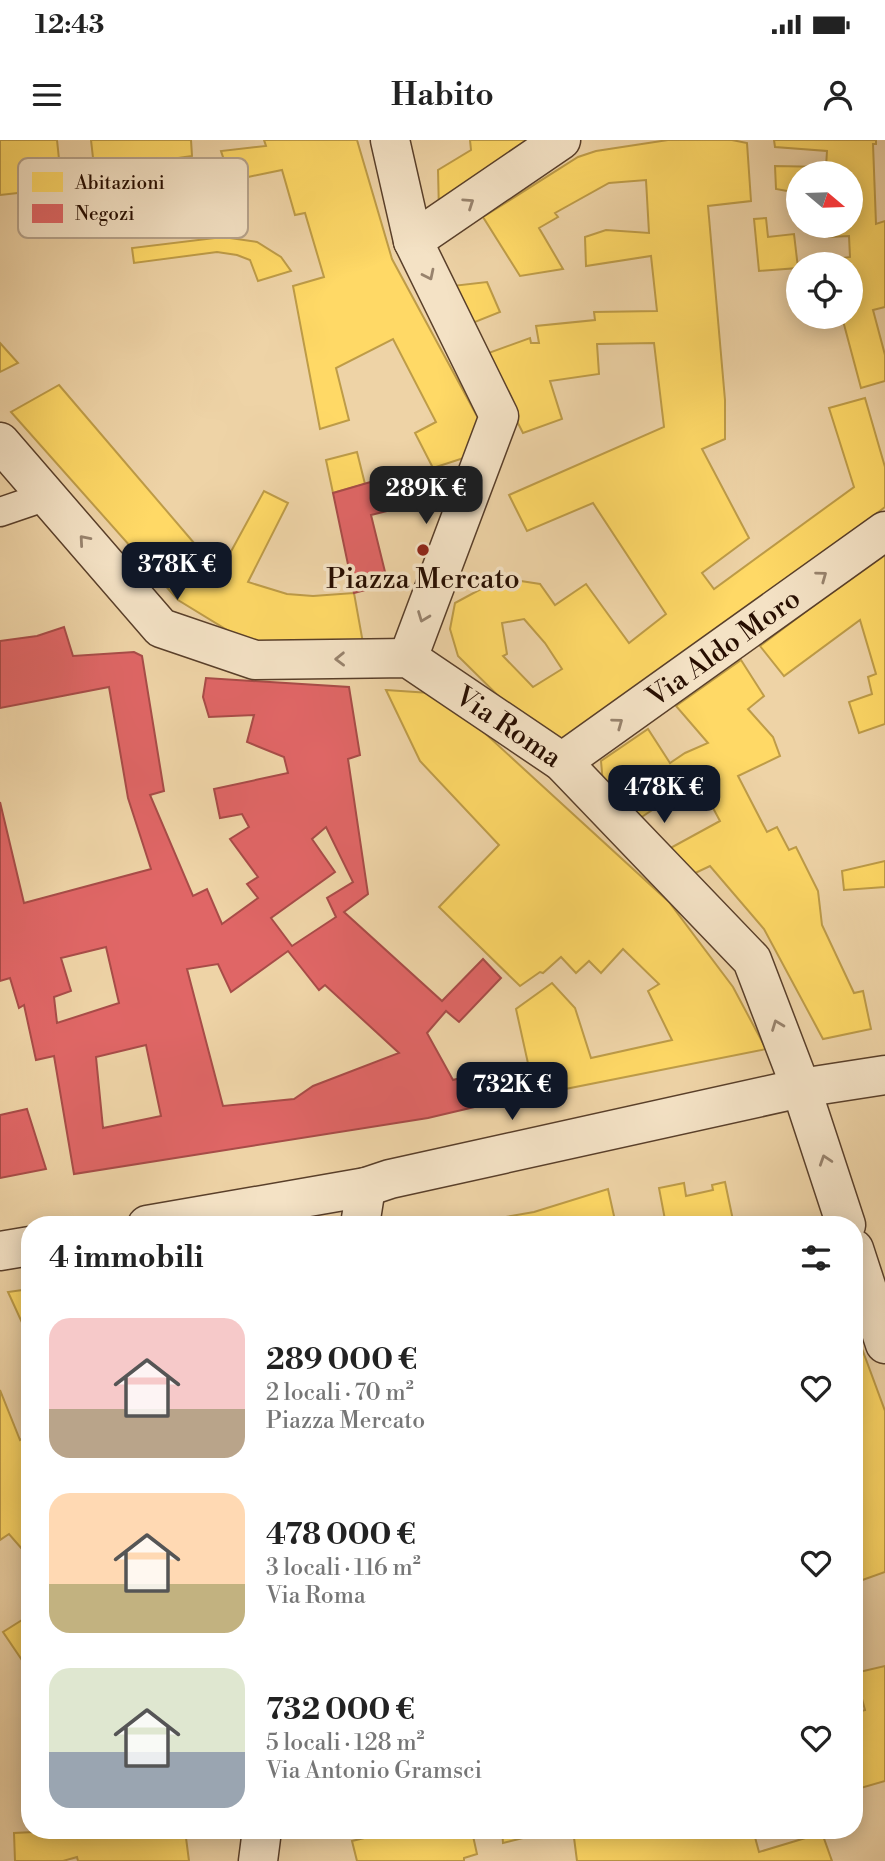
<!DOCTYPE html>
<html lang="it">
<meta charset="utf-8">
<style>
body{margin:0;font-family:"Libre Bodoni",serif;background:#f2f2f2;color:#222;height:100vh;display:flex;flex-direction:column;font-size:26px;white-space:nowrap}
*{box-sizing:border-box;margin:0}
p{font-size:23px;color:#767676}
.icon{flex:none;width:38px;height:38px;fill:none;stroke:currentColor;stroke-width:2;stroke-linecap:round;stroke-linejoin:round}
.map{position:relative;flex:1;overflow:hidden}
.drawer{position:absolute;left:21px;top:1076px;width:842px;height:623px;display:flex;flex-direction:column;background:#fff;border-radius:28px;box-shadow:0 4px 18px #0003}
.drawer>*{flex:none}
.needle{width:46px;rotate:109deg}
.controls{position:absolute;left:786px;top:21px;display:grid;gap:14px}
.controls a{display:grid;place-items:center;width:77px;height:77px;border-radius:50%;background:#fff;box-shadow:0 4px 18px #0003;font-size:35px}
.price{position:absolute;translate:-50% -60px;padding:0 16px;border-radius:14px;background:#111827;color:#fff;font-size:23px;line-height:46px;filter:drop-shadow(0 2px 4px #0008)}
.price::after{content:'';position:absolute;left:50%;top:42px;width:21px;height:16px;margin-left:-10px;background:inherit;clip-path:polygon(0 0,100% 0,50% 100%)}
.price.selected{background:#222;color:#fff}
ul{padding:0;list-style:none}
li{display:flex;align-items:center;gap:21px;height:175px;padding:0 28px}
li span{display:grid;place-items:center;flex:none;width:196px;height:140px;border-radius:21px;color:#555}
li>.icon{margin-inline-start:auto}
span .icon{width:84px;height:84px;fill:#fffc;stroke-width:1}
li b{font-size:30px}
h2{display:flex;justify-content:space-between;align-items:center;height:84px;padding:0 28px;font-size:30px}
.status{display:flex;justify-content:space-between;align-items:center;height:49px;padding:0 35px;background:#fff;direction:ltr}
.status svg{height:19px;fill:currentColor}
header{display:flex;justify-content:space-between;align-items:center;height:91px;padding:0 28px;background:#fff;font-size:32px;font-weight:600}
.map>svg:first-child{display:block}
.homes{fill:#ffd966;stroke:#be9c48;stroke-width:2;fill-rule:evenodd}
.shops{fill:#e06666;stroke:#a84c48;stroke-width:2;fill-rule:evenodd}
.lines{fill:none;stroke-linecap:round;stroke-linejoin:round}
.service-casing{stroke:#593f2a;stroke-width:31}
.minor-casing{stroke:#593f2a;stroke-width:41}
.tertiary-casing{stroke:#593f2a;stroke-width:41}
.service{stroke:#f4e2c5;stroke-width:28}
.minor{stroke:#f4e2c5;stroke-width:38}
.tertiary{stroke:#f4e2c5;stroke-width:38}
.oneway{stroke:#98836d}
.poi-dot{fill:#8f2418;stroke:#f4e2c5;stroke-width:2.5}
.labels{text-anchor:middle;stroke-width:7;stroke-linejoin:round;paint-order:stroke}
.poi-label{font-size:28px;fill:#270e01;stroke:#f4e2c5}
.street-label{font-size:28px;fill:#270e01;stroke:#f4e2c5}
.key{fill:#f4e2c5;stroke:#b6a28a;stroke-width:2}
.key-label{font-size:19px;fill:#270e01}
</style>
<div class="status"><b>12:43</b><svg viewBox="0 0 49 12"><path d="M0 12V9h3v3zM5 12V6h3v6zM10 12V3h3v9zM15 12V0h3v12zM26 1h20v11H26zM47 4h2v5h-2z"/></svg></div>
<header><svg class="icon" aria-label="menu" viewBox="0 0 24 24"><path d="M4 6h16M4 12h16M4 18h16"/></svg>Habito<svg class="icon" aria-label="person" viewBox="0 0 24 24"><circle cx="12" cy="8" r="4"/><path d="M4 21q1-7 8-7t8 7"/></svg></header>
<div class="map">
<svg width="885" height="1721" viewBox="0 0 885 1721">
<rect width="100%" height="100%" fill="#eed3a6"/>
<filter id="stains"><feTurbulence type="fractalNoise" baseFrequency=".00286" numOctaves="4"/><feColorMatrix values="0 0 0 0 .2 0 0 0 0 .09 0 0 0 0 .02 0 0 0 .5 -.17"/></filter>
<radialGradient id="worn" r=".72"><stop offset=".6" stop-color="#630" stop-opacity="0"/><stop offset="1" stop-color="#630" stop-opacity=".3"/></radialGradient>
<g class="homes">
<polygon points="0,0 57,0 62,48 0,55"/>
<polygon points="91,0 191,0 192,16 136,24 140,44 120,49 123,88 101,89"/>
<polygon points="264,0 357,0 392,119 478,278 476,314 433,328 415,293 436,282 393,199 336,228 349,280 320,289 293,146 324,137 305,73 295,75 282,30 248,37 245,21 226,26 221,11 266,6"/>
<polygon points="470,0 541,0 439,72 438,30 471,10"/>
<path d="M668 0H732L747 3 751 61 708 66 725 260V299L702 309 749 398 702 433 714 449 854 347 829 268 865 258 885 327V367L600 584 570 602 546 603 458 516 450 489 455 463 492 443 508 439 540 444 555 465 586 444 629 503 666 474 593 363 527 391 509 355 664 287 654 203 597 204 599 234 550 241 562 279 523 293 483 215 530 198 531 203H539L536 186 595 180 594 172 657 171 651 116 586 126 585 97 606 90 649 93 646 40 609 43 555 73 558 77 539 88 563 129 520 136 483 77 578 17 596 11ZM524 479 545 503 562 529 533 547 503 516 507 514 502 483Z"/>
<polygon points="774,0 876,0 876,4 873,4 876,84 885,81 885,167 873,170 885,215 885,241 861,248 842,177 850,177 850,124 830,124 829,120 850,117 849,96 829,97 829,86 850,86 850,33 798,33 798,53 776,49 775,26 826,27 827,11 775,7"/>
<polygon points="766,78 768,97 794,94 798,128 759,131 754,79"/>
<polygon points="223,97 257,102 281,117 291,131 258,141 250,120 237,115 217,112 134,123 132,108"/>
<polygon points="487,142 500,172 465,186 452,146"/>
<polygon points="0,203 18,223 0,232"/>
<polygon points="59,245 200,410 222,428 264,351 288,363 248,442 287,454 313,456 354,453 363,503 267,504 237,496 178,460 11,272"/>
<polygon points="357,312 365,344 333,353 326,320"/>
<polygon points="885,412 885,584 859,593 849,562 872,554 868,537 876,534 860,480 784,536 760,506"/>
<polygon points="741,520 764,556 748,569 773,597 780,616 738,636 767,692 777,687 789,710 796,707 818,751 822,785 854,853 863,851 871,889 823,899 764,789 710,726 691,735 665,711 720,681 698,640 634,682 604,655 601,621 648,589 670,623 685,613 708,603 676,566"/>
<polygon points="386,550 430,553 465,575 669,762 733,847 766,909 535,955 516,869 552,843 575,868 591,918 672,900 648,851 659,844 623,809 601,833 589,821 576,833 561,817 543,833 540,832 520,846 439,767 499,705 420,621"/>
<polygon points="885,721 885,747 844,750 842,731"/>
<polygon points="725,1042 734,1085 666,1085 659,1048 684,1043 686,1056 713,1050 712,1045"/>
<polygon points="608,1049 616,1085 460,1085 534,1072"/>
<polygon points="30,1149 30,1184 24,1187 8,1152"/>
<polygon points="854,1187 885,1271 885,1432 854,1443 854,1381 857,1380 854,1370"/>
<polygon points="0,1250 20,1300 30,1293 29,1417 9,1394 0,1400"/>
<polygon points="30,1475 30,1532 3,1492"/>
<polygon points="885,1526 885,1641 854,1650 854,1609 858,1607 854,1590 854,1573 865,1570 855,1533"/>
<polygon points="76,1690 185,1690 189,1721 78,1721 77,1717 63,1721 15,1721 14,1693"/>
<polygon points="397,1690 466,1690 468,1697 473,1696 477,1714 464,1718 464,1721 357,1721 352,1701"/>
<polygon points="502,1690 555,1690 503,1703"/>
<polygon points="573,1690 753,1690 759,1712 822,1693 832,1721 577,1721"/>
</g>
<g class="shops">
<polygon points="408,331 415,364 371,375 388,444 354,453 333,353"/>
<path d="M64 487 73 516 134 512 142 516 164 651 150 655 193 756 207 749 222 784 258 758 247 744 258 737 230 699 249 687 242 674 220 678 214 649 288 633 284 617 247 602 254 575 209 577 203 557 206 538 349 547 360 615 348 619 368 754 344 772 442 861 483 819 501 838 459 882 446 871 427 893 453 940 492 929 500 961 428 978 74 1034 54 916 36 920 24 865 19 868 10 838 0 841V662L24 763 151 729 128 658 109 547 0 568V501L37 496ZM326 687 353 742 327 758 336 777 292 806 271 778 335 732 312 699ZM106 807 119 863 57 883 54 857 71 851 61 818ZM288 811 319 850 325 845 399 913 313 946 294 959 223 966 187 829 218 824 231 852ZM146 905 161 976 103 988 96 917Z"/>
<polygon points="27,969 46,1029 0,1038 0,975"/>
</g>
<g class="lines">
<defs>
<polyline id="service" points="0,372 47,356"/>
<g id="minor">
<polyline points="390,0 413,101 499,276 408,518"/>
<polyline points="413,101 561,0"/>
<path id="s1" d="M562 622 885 391"/>
<polyline points="360,1085 366,1047"/>
<polyline points="258,1721 262,1690"/>
</g>
<g id="tertiary">
<path id="s2" d="M0 302 161 488 255 520 408 518 562 622 752 820 801 948 846 1085"/>
<polyline points="147,1085 366,1047 390,1039 801,948 885,935"/>
<polyline points="854,1109 885,1204"/>
<polyline points="0,1111 30,1106"/>
</g>
</defs>
<use href="#service" class="service-casing"/>
<use href="#minor" class="minor-casing"/>
<use href="#tertiary" class="tertiary-casing"/>
<use href="#service" class="service"/>
<use href="#minor" class="minor"/>
<use href="#tertiary" class="tertiary"/>
</g>
<defs><path id="oneway-chevron" d="M-2-3.5L2.5 0L-2 3.5" fill="none" stroke-width="1.6" stroke-linecap="round" stroke-linejoin="round" transform="scale(1.75)"/></defs>
<g class="oneway">
<use href="#oneway-chevron" transform="translate(469 63) rotate(-34)"/>
<use href="#oneway-chevron" transform="translate(429 135) rotate(64)"/>
<use href="#oneway-chevron" transform="translate(84 400) rotate(-131)"/>
<use href="#oneway-chevron" transform="translate(822 436) rotate(-36)"/>
<use href="#oneway-chevron" transform="translate(423 477) rotate(111)"/>
<use href="#oneway-chevron" transform="translate(340 519) rotate(179)"/>
<use href="#oneway-chevron" transform="translate(618 583) rotate(-36)"/>
<use href="#oneway-chevron" transform="translate(777 885) rotate(-111)"/>
<use href="#oneway-chevron" transform="translate(825 1020) rotate(-108)"/>
</g>
<circle class="poi-dot" cx="423" cy="410" r="7"/>
<g class="labels">
<g class="poi-label">
<text x="423" y="448">Piazza Mercato</text>
</g>
<g class="street-label">
<text dy="10" stroke="none"><textPath href="#s1" startOffset="198">Via Aldo Moro</textPath></text>
<text dy="10" stroke="none"><textPath href="#s2" startOffset="620">Via Roma</textPath></text>
</g>
</g>
<rect x="18" y="18" width="230" height="80" rx="10" class="key"/>
<rect x="32" y="32" width="31" height="20" fill="#ffd966"/>
<rect x="32" y="64" width="31" height="19" fill="#e06666"/>
<g class="key-label">
<text x="75" y="49">Abitazioni</text>
<text x="75" y="80">Negozi</text>
</g>
<rect width="100%" height="100%" filter="url(#stains)"/>
<rect width="100%" height="100%" fill="url(#worn)"/>
</svg>
<div class="controls">
<a><svg class="needle" viewBox="-14 -14 28 28"><path d="M0-13l5 13h-10z" fill="#e53935"/><path d="M0 13l5-13h-10z" fill="#767676"/></svg></a>
<a><svg class="icon" aria-label="locate" viewBox="0 0 24 24"><circle cx="12" cy="12" r="6"/><path d="M12 2v4M12 18v4M2 12h4M18 12h4"/></svg></a>
</div>
<b class="price selected" style="left:426px;top:386px">289K €</b>
<b class="price" style="left:177px;top:462px">378K €</b>
<b class="price" style="left:664px;top:685px">478K €</b>
<b class="price" style="left:512px;top:982px">732K €</b>
<section class="drawer">
<h2>4 immobili<svg class="icon" aria-label="filters" viewBox="0 0 24 24"><path d="M4 7h16M4 17h16"/><circle cx="9" cy="7" r="2"/><circle cx="15" cy="17" r="2"/></svg></h2>
<ul>
<li><span style="background:linear-gradient(#f6c9c9 65%,#b9a48a 0)"><svg class="icon" aria-label="home" viewBox="0 0 24 24"><path d="M3 11l9-7 9 7M6 9v11h12V9"/></svg></span><div><b>289 000 €</b><p>2 locali · 70 m²</p><p>Piazza Mercato</p></div><svg class="icon" aria-label="heart" viewBox="0 0 24 24"><path d="M12 20l-8-8c-3-5 5-10 8-4 3-6 11-1 8 4z"/></svg></li>
<li><span style="background:linear-gradient(#ffd9b3 65%,#c2b280 0)"><svg class="icon" aria-label="home" viewBox="0 0 24 24"><path d="M3 11l9-7 9 7M6 9v11h12V9"/></svg></span><div><b>478 000 €</b><p>3 locali · 116 m²</p><p>Via Roma</p></div><svg class="icon" aria-label="heart" viewBox="0 0 24 24"><path d="M12 20l-8-8c-3-5 5-10 8-4 3-6 11-1 8 4z"/></svg></li>
<li><span style="background:linear-gradient(#dfe7d0 60%,#9aa5b1 0)"><svg class="icon" aria-label="home" viewBox="0 0 24 24"><path d="M3 11l9-7 9 7M6 9v11h12V9"/></svg></span><div><b>732 000 €</b><p>5 locali · 128 m²</p><p>Via Antonio Gramsci</p></div><svg class="icon" aria-label="heart" viewBox="0 0 24 24"><path d="M12 20l-8-8c-3-5 5-10 8-4 3-6 11-1 8 4z"/></svg></li>
</ul>
</section>
</div>
